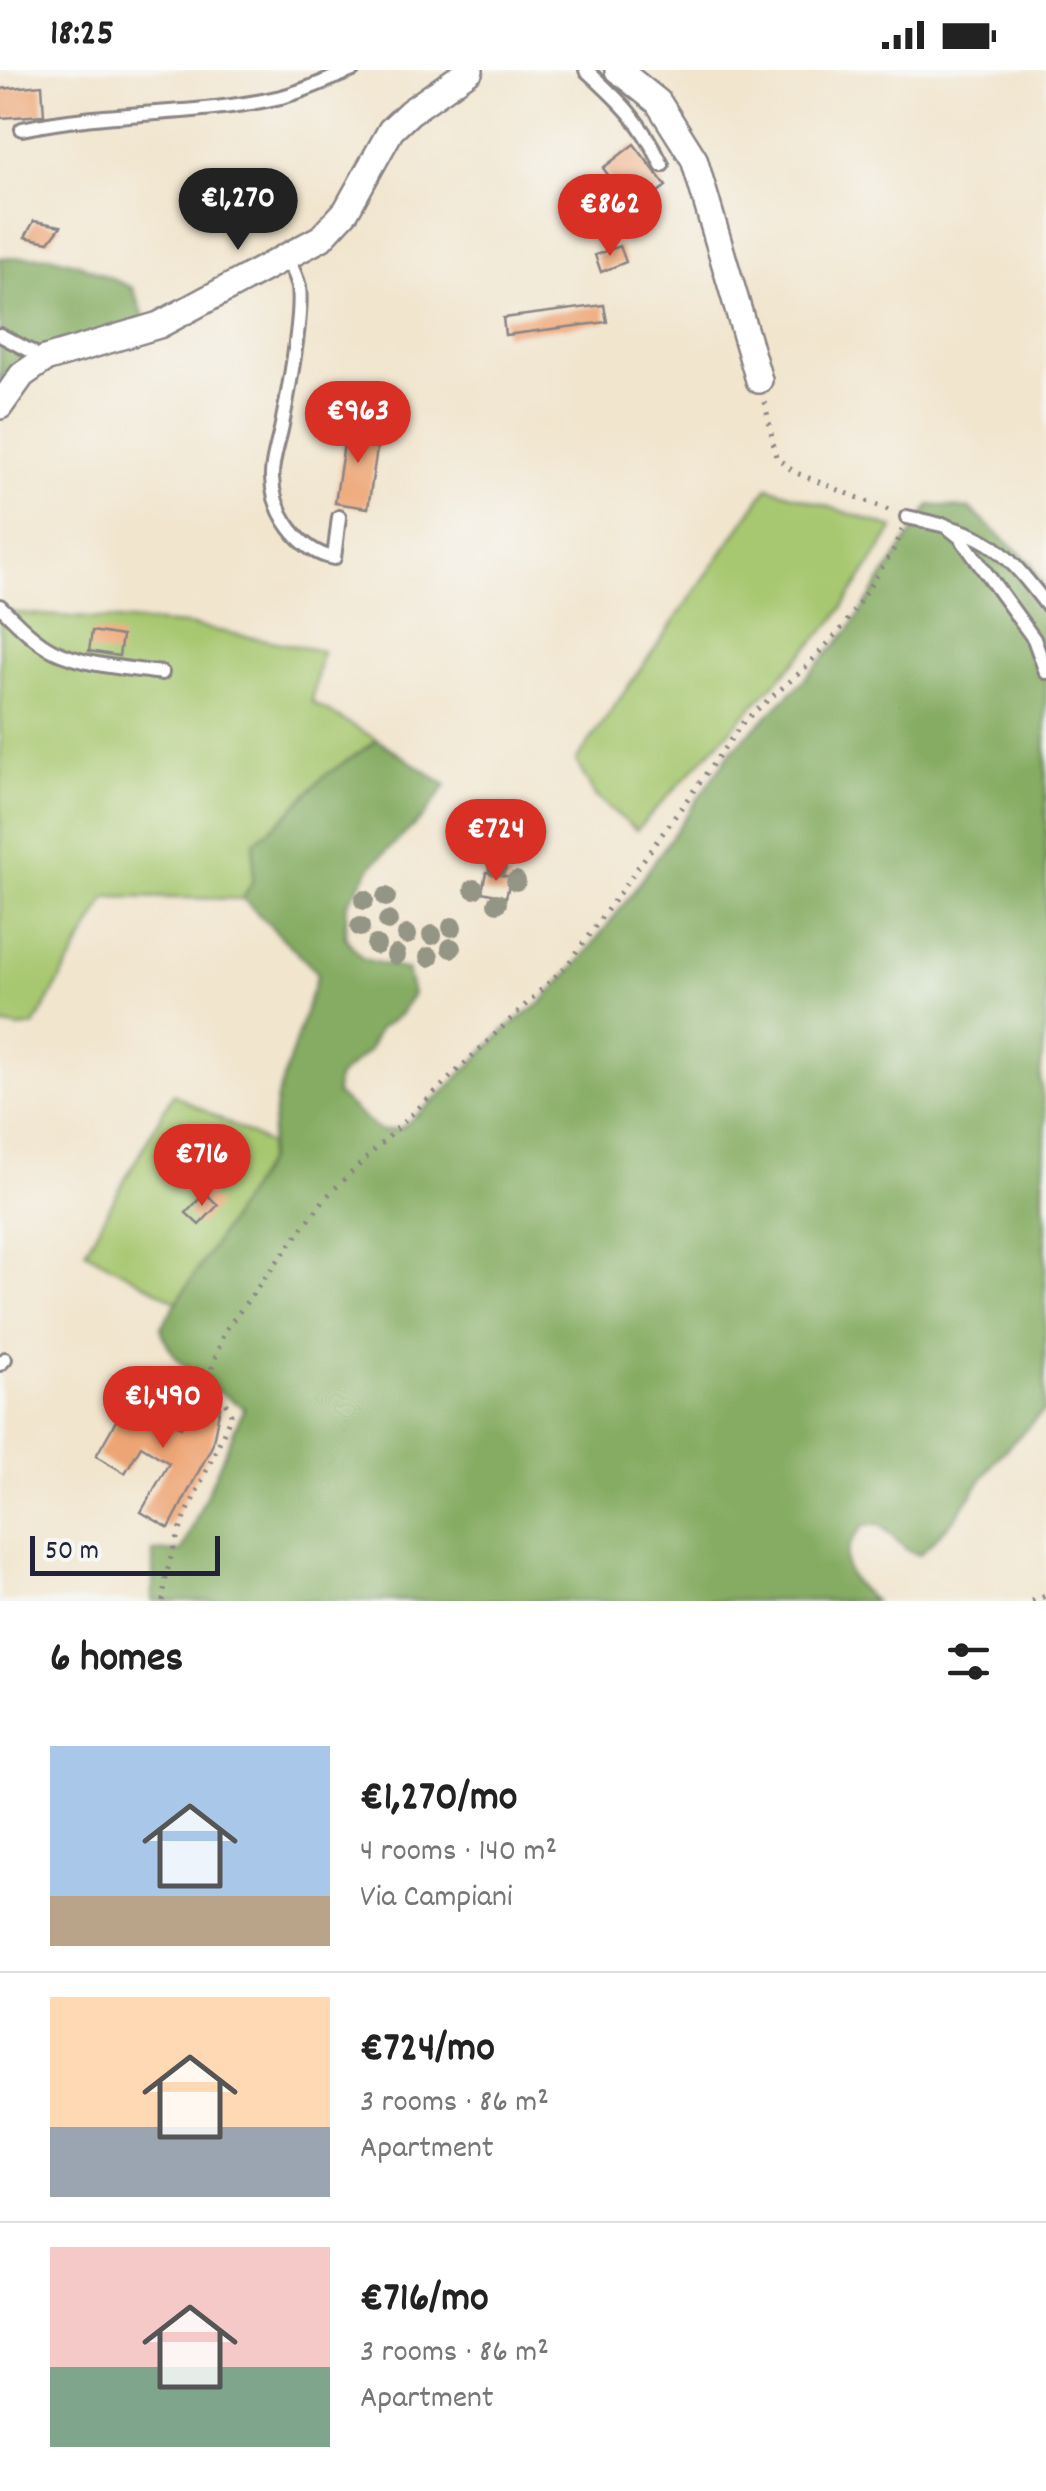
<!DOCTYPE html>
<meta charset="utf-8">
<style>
body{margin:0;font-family:Dekko,sans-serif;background:#f6f6f6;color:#222;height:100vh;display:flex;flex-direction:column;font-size:38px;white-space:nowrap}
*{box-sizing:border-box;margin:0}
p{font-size:32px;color:#767676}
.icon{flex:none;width:55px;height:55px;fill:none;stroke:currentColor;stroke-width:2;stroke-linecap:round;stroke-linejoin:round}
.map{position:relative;height:1531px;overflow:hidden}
.side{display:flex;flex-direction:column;background:#fff;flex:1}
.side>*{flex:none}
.scale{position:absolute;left:30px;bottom:25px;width:190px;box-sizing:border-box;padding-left:10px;border:5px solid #22223b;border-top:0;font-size:28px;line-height:35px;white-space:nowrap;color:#22223b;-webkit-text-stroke:8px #f6f6f2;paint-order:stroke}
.price{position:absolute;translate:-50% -85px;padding:0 22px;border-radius:35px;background:#d93025;color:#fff;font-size:32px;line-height:65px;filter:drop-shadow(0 2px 5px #0008)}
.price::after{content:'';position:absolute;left:50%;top:60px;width:30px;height:22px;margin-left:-15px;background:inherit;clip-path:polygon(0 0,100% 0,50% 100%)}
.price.selected{background:#222;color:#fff}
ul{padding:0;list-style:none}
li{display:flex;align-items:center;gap:30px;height:250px;padding:0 50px}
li+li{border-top:2px solid #e0e0e0}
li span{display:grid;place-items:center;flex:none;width:280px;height:200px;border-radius:0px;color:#555}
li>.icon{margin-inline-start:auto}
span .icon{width:120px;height:120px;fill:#fffc;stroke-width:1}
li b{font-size:42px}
h2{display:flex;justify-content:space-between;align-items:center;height:120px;padding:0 50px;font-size:42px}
.status{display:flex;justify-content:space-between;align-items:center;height:70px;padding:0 50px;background:#fff;direction:ltr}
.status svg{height:28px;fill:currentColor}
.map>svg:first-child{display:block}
.green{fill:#a7c76f;stroke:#647455;stroke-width:2.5}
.forest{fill:#85ac62;stroke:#54674e;stroke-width:2.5}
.building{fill:#eea574}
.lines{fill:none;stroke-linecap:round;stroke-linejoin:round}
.lane-casing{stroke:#8a8484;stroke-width:18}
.street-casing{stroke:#8a8484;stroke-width:30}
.path{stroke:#8a8484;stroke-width:5;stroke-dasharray:2.5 8;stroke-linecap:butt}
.lane{stroke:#fff;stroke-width:12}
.street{stroke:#fff;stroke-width:25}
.tree{fill:#959586}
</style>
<div class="status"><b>18:25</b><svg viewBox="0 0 49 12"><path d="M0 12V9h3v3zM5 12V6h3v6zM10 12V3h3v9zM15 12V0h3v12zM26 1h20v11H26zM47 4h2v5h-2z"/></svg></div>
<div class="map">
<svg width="1046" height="1531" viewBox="0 0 1046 1531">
<rect width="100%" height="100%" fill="#f6f6f2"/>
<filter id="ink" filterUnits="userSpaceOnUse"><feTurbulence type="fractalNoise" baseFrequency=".01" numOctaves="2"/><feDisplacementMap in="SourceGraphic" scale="20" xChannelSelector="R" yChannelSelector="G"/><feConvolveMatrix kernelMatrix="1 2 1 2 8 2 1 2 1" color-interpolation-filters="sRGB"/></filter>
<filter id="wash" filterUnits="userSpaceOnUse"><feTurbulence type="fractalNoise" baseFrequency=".0048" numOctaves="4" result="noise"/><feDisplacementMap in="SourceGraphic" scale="40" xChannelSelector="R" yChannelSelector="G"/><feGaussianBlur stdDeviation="2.25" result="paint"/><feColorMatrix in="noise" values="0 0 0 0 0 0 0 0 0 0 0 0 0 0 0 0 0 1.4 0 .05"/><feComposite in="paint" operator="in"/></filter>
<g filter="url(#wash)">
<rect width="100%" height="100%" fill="#f1e5ce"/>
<g class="green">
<polygon points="768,417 894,458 836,548 636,760 595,726 576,691"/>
<polygon points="0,542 188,555 322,581 312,632 378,670 324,706 285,747 254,772 253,810 243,829 107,827 34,956 20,958 0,954"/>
<polygon points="173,1024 269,1074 266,1093 179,1233 85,1181"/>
</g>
<g class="forest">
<path d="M49 186 79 194 133 218 146 251C100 264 29 271 0 311V188Z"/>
<path d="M930 435 970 439 1031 493 1046 523V948L1040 1010 1046 1047 1043 1128 1046 1145 1044 1341 996 1389 956 1447 920 1485 908 1481 879 1454 863 1456C835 1489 843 1505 874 1531H153V1482L182 1481 244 1338C211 1316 171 1298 161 1257L267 1091 277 1028 318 903 243 829 253 810 254 772 285 747 324 706 378 670 446 715 423 747 373 794 347 834 345 867 363 889 407 900 413 924 399 945 379 959 368 981 337 1008 336 1024 377 1059 383 1061 401 1058 443 1023 508 957 540 934 579 892 631 825 732 680 794 620 849 560Z"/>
</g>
<g id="blocks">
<g class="building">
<polygon points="42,15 44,45 0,48 0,19"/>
<polygon points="634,74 666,116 647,130 638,118 625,128 603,98"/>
<polygon points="34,151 61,156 49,172 25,167"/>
<polygon points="620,176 626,192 601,202 595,185"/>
<polygon points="604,235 607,252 505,265 503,248"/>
<polygon points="347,354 380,359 368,438 335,433"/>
<polygon points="92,561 122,566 119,586 89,581"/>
<polygon points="486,802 511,807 506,827 482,822"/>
<polygon points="205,1123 218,1135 199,1155 186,1143"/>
<polygon points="192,1327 220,1337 212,1376 169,1458 141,1442 169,1393 141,1376 125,1403 96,1386 129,1328 181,1357 191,1341 186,1338"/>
</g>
</g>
</g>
<g filter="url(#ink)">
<use href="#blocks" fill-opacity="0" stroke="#8a8484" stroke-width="2.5"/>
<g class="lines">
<defs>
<g id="lane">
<path d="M586 0C622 33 640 50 662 95"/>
<path d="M22 59C107 40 196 47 281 27 305 21 329 9 353 0"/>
<path d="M288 188C291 197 297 207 299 217 303 246 288 324 282 355 279 371 271 392 272 408 273 443 299 481 334 488L339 447"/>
<polyline points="0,265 32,282 37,294"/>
<path d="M907 447C985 464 997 470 1046 534"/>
<polyline points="945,455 960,467 1034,569 1046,602"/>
<path d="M0 536C16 552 34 571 54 581 86 596 127 598 162 603"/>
<polyline points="0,1294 5,1289"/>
</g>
<g id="street">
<polyline points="618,0 658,32 694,89 759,310"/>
<polyline points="0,336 22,305 45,289 159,255 321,168 346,141 391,60 410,42 470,0"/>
</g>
</defs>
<use href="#lane" class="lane-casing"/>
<use href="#street" class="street-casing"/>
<g class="path">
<polyline points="765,332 776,387 794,402 891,441"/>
<path d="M163 1531C168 1464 208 1406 231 1344L223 1327 213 1318 212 1298 224 1262 326 1127 568 894 744 651 804 599 843 557 896 476 902 460"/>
<polyline points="1032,1531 1046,1526"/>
</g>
<use href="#lane" class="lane"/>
<use href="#street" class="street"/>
</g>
<g class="tree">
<circle cx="497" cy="797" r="10"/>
<circle cx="516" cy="811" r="10"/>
<circle cx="474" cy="819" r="10"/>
<circle cx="386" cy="827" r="10"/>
<circle cx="364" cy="830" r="10"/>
<circle cx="497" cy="833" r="10"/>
<circle cx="388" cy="851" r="10"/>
<circle cx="360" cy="857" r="10"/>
<circle cx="452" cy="857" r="10"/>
<circle cx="407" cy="865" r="10"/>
<circle cx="432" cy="865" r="10"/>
<circle cx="376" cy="875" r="10"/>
<circle cx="451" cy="878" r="10"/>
<circle cx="396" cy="885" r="10"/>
<circle cx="429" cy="887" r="10"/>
</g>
</g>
</svg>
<div class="scale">50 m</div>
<b class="price selected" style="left:238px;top:183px">€1,270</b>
<b class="price" style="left:610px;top:189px">€862</b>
<b class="price" style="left:358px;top:396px">€963</b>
<b class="price" style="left:496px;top:814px">€724</b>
<b class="price" style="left:202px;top:1139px">€716</b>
<b class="price" style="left:163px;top:1381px">€1,490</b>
</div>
<section class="side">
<h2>6 homes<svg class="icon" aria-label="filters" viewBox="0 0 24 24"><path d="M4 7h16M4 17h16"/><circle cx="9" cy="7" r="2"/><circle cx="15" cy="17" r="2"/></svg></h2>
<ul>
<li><span style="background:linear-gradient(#a9c7e8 75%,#b9a48a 0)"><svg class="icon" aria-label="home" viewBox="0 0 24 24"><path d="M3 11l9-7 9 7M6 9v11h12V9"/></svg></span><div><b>€1,270/mo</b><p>4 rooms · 140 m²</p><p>Via Campiani</p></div></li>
<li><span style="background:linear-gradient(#ffd9b3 65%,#9aa5b1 0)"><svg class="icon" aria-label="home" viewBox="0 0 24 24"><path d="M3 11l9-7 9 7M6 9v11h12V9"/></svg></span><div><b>€724/mo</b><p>3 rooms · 86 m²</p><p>Apartment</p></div></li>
<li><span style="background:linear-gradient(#f6c9c9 60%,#7fa58c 0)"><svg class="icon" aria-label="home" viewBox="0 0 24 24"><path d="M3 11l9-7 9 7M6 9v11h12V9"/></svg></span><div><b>€716/mo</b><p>3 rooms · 86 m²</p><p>Apartment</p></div></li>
</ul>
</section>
